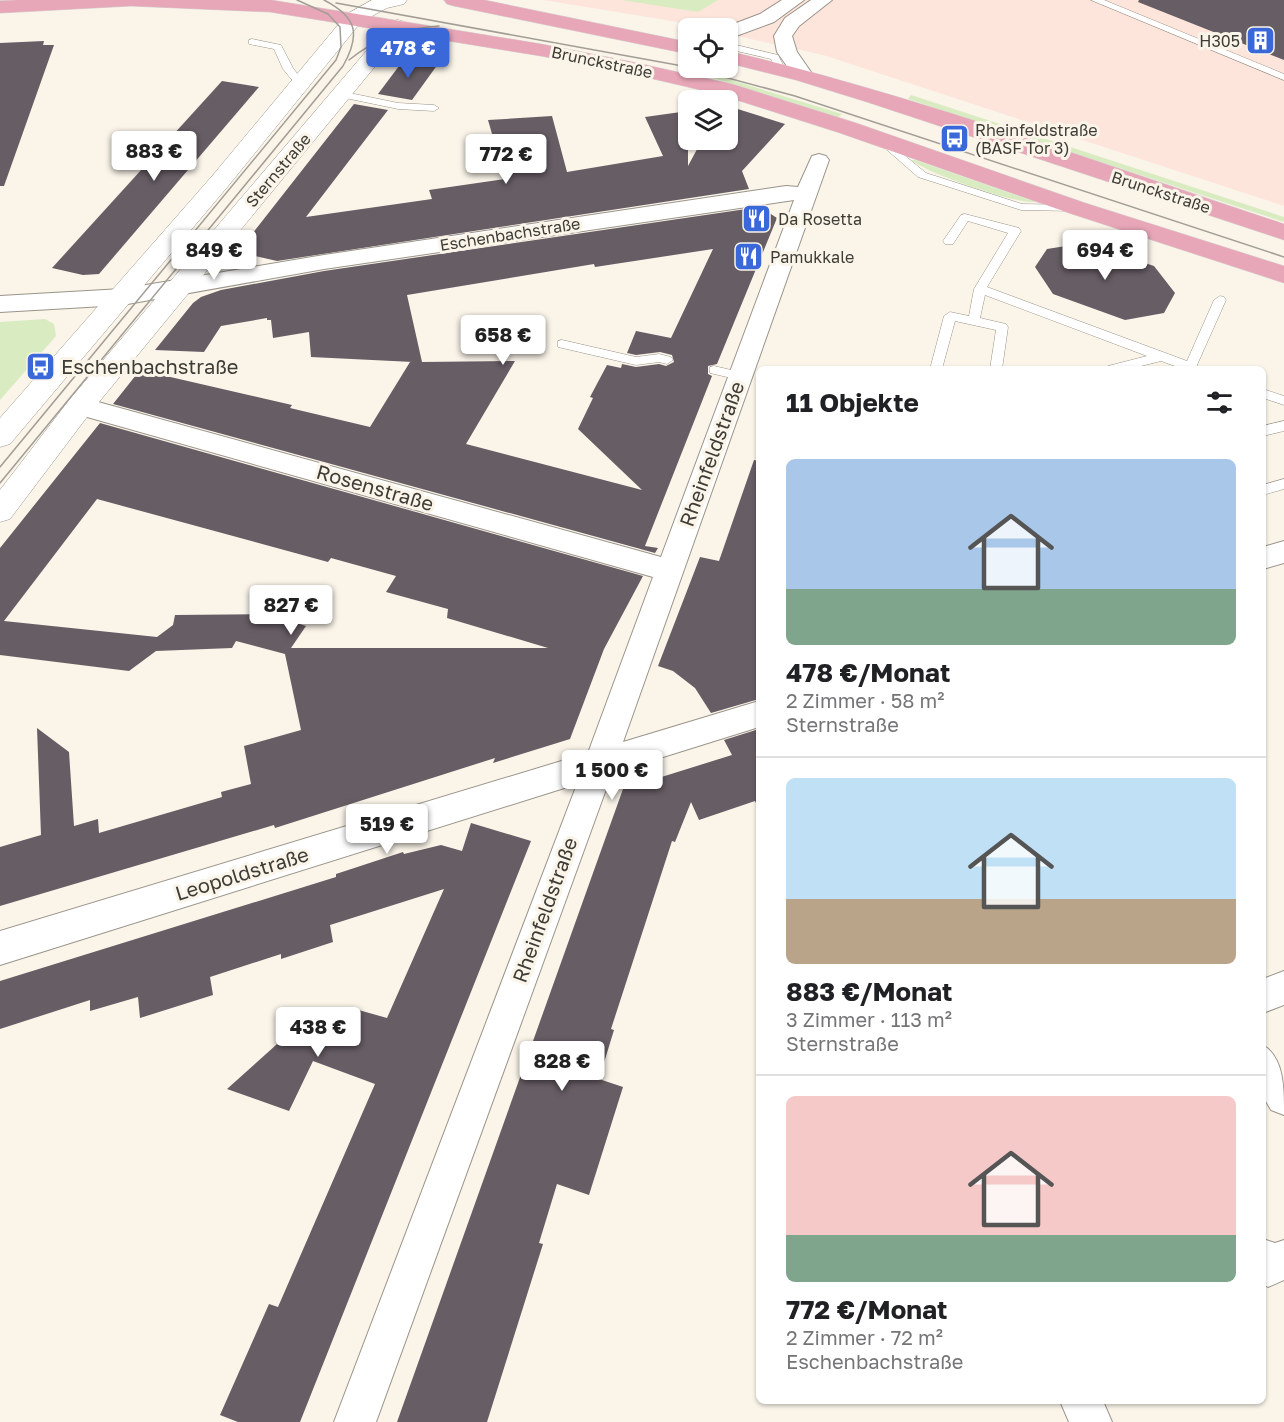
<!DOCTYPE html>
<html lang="de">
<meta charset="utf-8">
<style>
body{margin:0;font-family:"Golos Text",sans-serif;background:#f2f2f2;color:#202124;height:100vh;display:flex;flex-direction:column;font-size:22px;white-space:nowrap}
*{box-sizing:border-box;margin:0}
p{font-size:20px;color:#757577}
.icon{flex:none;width:33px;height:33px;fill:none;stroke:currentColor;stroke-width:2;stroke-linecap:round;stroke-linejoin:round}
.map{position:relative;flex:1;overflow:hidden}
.sheet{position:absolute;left:756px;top:366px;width:510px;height:1038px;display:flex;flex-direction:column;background:#fff;border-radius:9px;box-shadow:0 2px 4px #0004}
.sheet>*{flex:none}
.controls{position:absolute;left:678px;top:18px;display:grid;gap:12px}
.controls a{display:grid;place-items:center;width:60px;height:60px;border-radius:9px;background:#fff;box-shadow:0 2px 4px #0004;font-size:30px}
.price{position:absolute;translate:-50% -51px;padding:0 14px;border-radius:6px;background:#fff;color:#222;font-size:20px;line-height:39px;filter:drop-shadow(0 2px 3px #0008)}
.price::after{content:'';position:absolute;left:50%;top:36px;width:18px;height:14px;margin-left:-9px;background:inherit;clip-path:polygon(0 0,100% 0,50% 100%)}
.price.selected{background:#3a68d8;color:#fff}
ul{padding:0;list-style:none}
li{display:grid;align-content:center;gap:12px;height:318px;padding:0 30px}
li+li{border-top:2px solid #e0e0e0}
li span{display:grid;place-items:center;height:186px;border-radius:9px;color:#555}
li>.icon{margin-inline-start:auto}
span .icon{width:108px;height:108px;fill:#fffc;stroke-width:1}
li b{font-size:26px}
h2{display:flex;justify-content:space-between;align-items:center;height:72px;padding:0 30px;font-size:26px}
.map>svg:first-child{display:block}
.industrial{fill:#fee5dc}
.green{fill:#d9ecc1}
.building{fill:#675d65;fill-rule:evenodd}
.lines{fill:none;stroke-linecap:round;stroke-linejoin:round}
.service-casing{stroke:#9a948a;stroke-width:1}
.minor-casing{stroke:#9a948a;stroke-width:2}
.secondary-casing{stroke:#9a948a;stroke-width:1}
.primary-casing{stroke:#d5d4d3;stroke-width:1}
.service{fill:#fff;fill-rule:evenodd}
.minor{fill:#fff;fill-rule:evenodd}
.secondary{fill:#fff;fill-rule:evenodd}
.primary{fill:#e8a7b8;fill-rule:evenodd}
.tram{stroke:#a29e96;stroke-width:1.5}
.labels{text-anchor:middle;stroke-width:6;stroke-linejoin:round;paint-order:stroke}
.far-poi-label{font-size:16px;fill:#3e3c37;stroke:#faf4e9;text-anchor:start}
.far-street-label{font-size:16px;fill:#3e3c37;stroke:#faf4e9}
.poi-label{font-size:20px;fill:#3e3c37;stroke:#faf4e9;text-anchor:start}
.street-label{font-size:20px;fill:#3e3c37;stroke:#faf4e9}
</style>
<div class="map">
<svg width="1284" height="1422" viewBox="0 0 1284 1422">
<rect width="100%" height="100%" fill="#faf4e9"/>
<polygon class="industrial" points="543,0 1284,0 1284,206 823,55 728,34 728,28 704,28 666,20"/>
<g class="green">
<polygon points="621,0 718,0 698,12"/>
<polygon points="715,75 842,114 837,118 713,78"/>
<polygon points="911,95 1284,217 1284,222 908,99"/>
<path d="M911 160H915L1036 202C1014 204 929 174 911 160Z"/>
<polygon points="45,319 54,324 56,336 0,400 0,322"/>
</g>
<g class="building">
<polygon points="1139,0 1284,0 1284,60 1138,2"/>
<polygon points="44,41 43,45 54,45 4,186 0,186 0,43"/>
<polygon points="405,58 438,64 412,100 378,94"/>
<polygon points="222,81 259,87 99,274 83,275 52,268"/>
<polygon points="354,104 388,110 306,217 432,199 429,190 505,179 488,120 552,116 567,172 663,156 645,117 688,111 688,166 702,140 728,140 728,106 785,124 742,171 749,189 277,261 238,252"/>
<path d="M760 207 777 218 717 364 708 366V374L712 376 645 546 658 548 655 553 113 404 140 370 292 405 290 408 370 427 410 362H413L311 357 309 332 273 338 271 320H267V318L221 326 204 352 155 350 193 303 201 297 221 290 324 271ZM713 249 671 338 636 331 627 353 636 355 660 352 672 355 674 362 666 366 659 364 636 367 622 364 621 368 607 365 590 397 593 398 578 429 642 490 466 444 515 361 422 362 407 295 594 264 595 267Z"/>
<polygon points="1085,243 1154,266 1175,293 1164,313 1125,320 1053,294 1035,267 1047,249"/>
<path d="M100 423 643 576 604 649 570 739 493 763 495 758 275 828 274 825 0 906V847L41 835 37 728 69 752 74 826 98 819 99 833 222 797 221 792 251 784 244 746 301 730 285 654 236 641 232 648 156 651 129 671 0 655V548ZM97 499 328 562 331 558 396 576 386 592 448 609 447 618 548 648H291L306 626 269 614 175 615 173 625 157 637 4 621Z"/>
<polygon points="754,460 759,461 759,699 711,713 695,688 673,671 658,666 700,557 719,561"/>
<polygon points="759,729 759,810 755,801 699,820 691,802 675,842 672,841 611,1029 614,1030 599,1079 623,1087 589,1195 557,1184 539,1243 543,1244 487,1422 397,1422 623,789 732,755 724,740"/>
<polygon points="471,823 531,841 300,1422 238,1422 220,1415 269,1304 278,1307 375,1084 313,1061 289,1111 227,1089 306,1018 339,1027 348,1007 387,1018 444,889 330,925 333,942 281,959 281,954 210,977 213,995 140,1018 138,997 90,1011 90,1000 0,1029 0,981 336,877 336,874 403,852 404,854 441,845 462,851"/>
</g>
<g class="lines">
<defs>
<g id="service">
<polygon points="1091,0 1104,0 1284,74 1284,80"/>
<polygon points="252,39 281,45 293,68 305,84 303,86 297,86 283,69 274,49 249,44 249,40"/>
<polygon points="728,43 778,55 785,69 777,71 771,59 728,49"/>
<polygon points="340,91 398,103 434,105 439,108 434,111 398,109 336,96 335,94"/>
<polygon points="882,137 926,173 1022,204 1074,205 1079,208 1074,211 1021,210 918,177 878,142 877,140"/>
<polygon points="965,214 1019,228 1021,231 987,287 1187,361 1214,300 1220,296 1224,297 1226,300 1197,365 1201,369 1183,369 1161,361 1129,369 1106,369 1108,366 1147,356 985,295 980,318 1006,324 1008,327 1002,369 990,369 996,330 955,321 942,369 930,369 944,316 950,312 969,316 974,289 1008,233 968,221 953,244 945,244 943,241 961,215"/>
<polygon points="562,340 636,357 659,354 671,357 673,360 667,364 659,362 636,365 558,347 558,341"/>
<polygon points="714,366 744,373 746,376 740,380 710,373 710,367"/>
<polygon points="1263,389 1284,396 1284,405 1263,398"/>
<polygon points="1284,421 1284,431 1263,436 1263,426"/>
<polygon points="1284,479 1284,489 1263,495 1263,485"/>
</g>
<g id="minor">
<polygon points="782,0 804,0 774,22 728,39 728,28 723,28 760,14"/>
<polygon points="811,0 832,0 799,26 792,36 797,52 813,75 810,79 796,79 777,52 774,36 785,18"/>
<polygon points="819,154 826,156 829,160 623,742 759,701 759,727 612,773 376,1422 334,1422 577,784 0,965 0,931 588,753 653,577 80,415 71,412 67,406 71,400 80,397 661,557 794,200 324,269 122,305 0,312 0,296 122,289 324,255 786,186 798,187 812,156"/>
<polygon points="1284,541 1284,563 1263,569 1263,547"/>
<polygon points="1284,971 1284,1005 1263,1013 1263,979"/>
<path d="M1263 1045C1284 1058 1284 1087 1284 1115L1271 1110 1263 1096Z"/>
<polygon points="1263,1239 1275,1243 1284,1240 1284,1280 1268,1287 1263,1284"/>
<polygon points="1060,1401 1103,1401 1112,1422 1069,1422"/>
</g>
<g id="secondary">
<polygon points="372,0 407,0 404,4 387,8 361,22 229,185 10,444 0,447 0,418 213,175 347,14"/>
<polygon points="398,20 405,22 408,26 405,30 90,413 10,519 0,522 0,490 70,399 391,22"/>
</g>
<g id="primary">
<polygon points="17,0 271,0 541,44 632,62 732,84 856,123 1085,203 1284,266 1284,283 1069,213 840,133 718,94 632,74 541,56 270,12 131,6 0,13 0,1"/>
<polygon points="444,0 484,0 688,42 688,54 454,6 447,4"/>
<path d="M728 51C917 96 1100 163 1284 224V240L867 102 796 80 728 63Z"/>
</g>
</defs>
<use href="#service" class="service-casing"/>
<use href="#minor" class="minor-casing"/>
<use href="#secondary" class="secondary-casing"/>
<use href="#primary" class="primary-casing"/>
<use href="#service" class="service"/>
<use href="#minor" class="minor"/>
<use href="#secondary" class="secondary"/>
<use href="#primary" class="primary"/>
<g class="tram">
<polyline points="336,3 688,67"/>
<path d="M349 60C376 38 405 28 439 26"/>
<polyline points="691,68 795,96 1284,257"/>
<polyline points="0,467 336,60 341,47 340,27 328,14 297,0"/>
<path d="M0 483 343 66C361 34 357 17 324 0"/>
</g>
</g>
<defs>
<symbol id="building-square" viewBox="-11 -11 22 22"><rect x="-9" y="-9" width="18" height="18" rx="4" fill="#3a68d8" stroke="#faf4e9"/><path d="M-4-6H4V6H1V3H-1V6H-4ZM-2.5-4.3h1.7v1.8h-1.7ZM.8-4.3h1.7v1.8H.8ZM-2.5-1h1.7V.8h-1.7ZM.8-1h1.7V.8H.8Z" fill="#fff"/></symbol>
<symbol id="bus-square" viewBox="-11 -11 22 22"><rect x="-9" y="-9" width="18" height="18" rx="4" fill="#3a68d8" stroke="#faf4e9"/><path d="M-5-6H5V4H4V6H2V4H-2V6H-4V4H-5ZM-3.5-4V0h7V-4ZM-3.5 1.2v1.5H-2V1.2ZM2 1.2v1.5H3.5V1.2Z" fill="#fff"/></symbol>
<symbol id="restaurant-square" viewBox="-11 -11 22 22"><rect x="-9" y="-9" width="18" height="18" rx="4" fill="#3a68d8" stroke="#faf4e9"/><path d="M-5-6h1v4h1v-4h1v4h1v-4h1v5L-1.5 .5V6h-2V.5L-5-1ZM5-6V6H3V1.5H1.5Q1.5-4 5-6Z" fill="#fff"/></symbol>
</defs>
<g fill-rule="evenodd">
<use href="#building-square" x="1244" y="24" width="33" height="33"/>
<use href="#bus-square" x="938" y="122" width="33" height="33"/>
<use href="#restaurant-square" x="740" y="202" width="33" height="33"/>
<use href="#restaurant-square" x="732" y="240" width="33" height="33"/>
<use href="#bus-square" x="24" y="350" width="33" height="33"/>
</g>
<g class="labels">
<g class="far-poi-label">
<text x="1240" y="47" text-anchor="end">H305</text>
<text x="975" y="136">Rheinfeldstraße<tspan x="975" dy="18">(BASF Tor 3)</tspan></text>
<text x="778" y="225">Da Rosetta</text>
<text x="770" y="263">Pamukkale</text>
</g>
<g class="far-street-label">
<text transform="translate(602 62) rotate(12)" y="6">Brunckstraße</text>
<text transform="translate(278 170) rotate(-50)" y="6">Sternstraße</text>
<text transform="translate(1161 192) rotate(18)" y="6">Brunckstraße</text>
<text transform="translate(510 234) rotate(-9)" y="6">Eschenbachstraße</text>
</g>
<g class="poi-label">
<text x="61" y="374">Eschenbachstraße</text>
</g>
<g class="street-label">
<text transform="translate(712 454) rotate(-70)" y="7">Rheinfeldstraße</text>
<text transform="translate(375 488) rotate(16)" y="7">Rosenstraße</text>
<text transform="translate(242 874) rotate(-17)" y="7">Leopoldstraße</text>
<text transform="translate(545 910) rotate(-70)" y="7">Rheinfeldstraße</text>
</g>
</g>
</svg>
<div class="controls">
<a><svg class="icon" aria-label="locate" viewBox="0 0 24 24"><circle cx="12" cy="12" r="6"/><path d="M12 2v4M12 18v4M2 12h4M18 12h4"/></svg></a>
<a><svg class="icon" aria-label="layers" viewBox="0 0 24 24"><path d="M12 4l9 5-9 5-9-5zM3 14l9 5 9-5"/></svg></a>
</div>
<b class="price selected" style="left:408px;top:79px">478 €</b>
<b class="price" style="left:154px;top:182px">883 €</b>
<b class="price" style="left:506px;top:185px">772 €</b>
<b class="price" style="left:214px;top:281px">849 €</b>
<b class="price" style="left:1105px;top:281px">694 €</b>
<b class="price" style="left:503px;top:366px">658 €</b>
<b class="price" style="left:291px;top:636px">827 €</b>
<b class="price" style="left:612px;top:801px">1 500 €</b>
<b class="price" style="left:387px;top:855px">519 €</b>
<b class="price" style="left:318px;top:1058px">438 €</b>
<b class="price" style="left:562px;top:1092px">828 €</b>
<section class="sheet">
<h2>11 Objekte<svg class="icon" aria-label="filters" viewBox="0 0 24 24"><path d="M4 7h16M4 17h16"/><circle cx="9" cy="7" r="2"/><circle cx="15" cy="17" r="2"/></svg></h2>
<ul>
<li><span style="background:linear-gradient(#a9c7e8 70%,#7fa58c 0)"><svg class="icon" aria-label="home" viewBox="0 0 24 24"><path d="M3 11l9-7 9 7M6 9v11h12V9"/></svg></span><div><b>478 €/Monat</b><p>2 Zimmer · 58 m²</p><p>Sternstraße</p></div></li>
<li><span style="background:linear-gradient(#bfe0f5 65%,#b9a48a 0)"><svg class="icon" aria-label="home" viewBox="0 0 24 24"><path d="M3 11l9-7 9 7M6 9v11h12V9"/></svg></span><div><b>883 €/Monat</b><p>3 Zimmer · 113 m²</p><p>Sternstraße</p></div></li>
<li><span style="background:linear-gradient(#f6c9c9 75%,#7fa58c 0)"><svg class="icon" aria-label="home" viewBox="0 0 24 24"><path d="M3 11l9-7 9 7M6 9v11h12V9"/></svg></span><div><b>772 €/Monat</b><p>2 Zimmer · 72 m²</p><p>Eschenbachstraße</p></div></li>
</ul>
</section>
</div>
